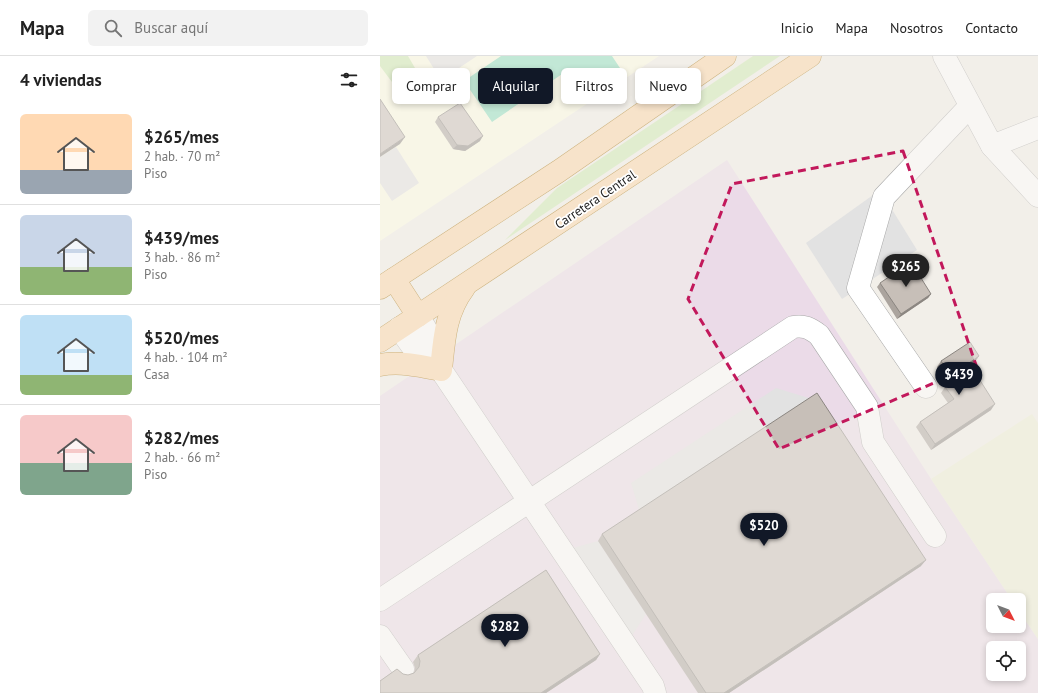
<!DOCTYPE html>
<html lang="es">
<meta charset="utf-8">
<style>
body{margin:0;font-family:"PT Sans",sans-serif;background:#f2f2f2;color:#222;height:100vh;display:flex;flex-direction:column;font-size:15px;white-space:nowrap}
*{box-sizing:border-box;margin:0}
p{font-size:13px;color:#767676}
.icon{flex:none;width:22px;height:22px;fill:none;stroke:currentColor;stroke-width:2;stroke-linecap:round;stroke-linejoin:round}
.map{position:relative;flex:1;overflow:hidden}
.panel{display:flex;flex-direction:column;background:#fff;width:380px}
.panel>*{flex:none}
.top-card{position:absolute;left:12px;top:12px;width:380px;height:36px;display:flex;gap:8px}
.needle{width:26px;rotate:132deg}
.controls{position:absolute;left:606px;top:537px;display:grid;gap:8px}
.controls a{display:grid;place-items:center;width:40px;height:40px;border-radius:6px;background:#fff;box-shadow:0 2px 6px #0003;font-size:20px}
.price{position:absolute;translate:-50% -34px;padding:0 9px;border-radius:14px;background:#111827;color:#fff;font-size:13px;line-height:26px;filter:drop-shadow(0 1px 2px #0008)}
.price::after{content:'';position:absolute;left:50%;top:24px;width:12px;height:9px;margin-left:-6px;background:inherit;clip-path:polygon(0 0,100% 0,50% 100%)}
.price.current{background:#222;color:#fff}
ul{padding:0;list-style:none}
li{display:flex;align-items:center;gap:12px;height:100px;padding:0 20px}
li+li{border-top:1px solid #e0e0e0}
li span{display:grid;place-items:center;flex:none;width:112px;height:80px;border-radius:6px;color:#555}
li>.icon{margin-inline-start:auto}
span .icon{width:48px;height:48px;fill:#fffc;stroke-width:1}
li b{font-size:17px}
h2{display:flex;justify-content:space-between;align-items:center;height:48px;padding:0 20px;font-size:17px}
.pill{padding:0 14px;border-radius:6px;background:#fff;box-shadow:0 2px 6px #0003;font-size:14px;line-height:36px}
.pill.current{background:#111827;color:#fff}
header{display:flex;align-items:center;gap:24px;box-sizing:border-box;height:56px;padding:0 20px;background:#fff;border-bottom:1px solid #e0e0e0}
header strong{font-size:19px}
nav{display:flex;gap:22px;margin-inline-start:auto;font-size:14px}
.search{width:280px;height:36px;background:#f2f2f2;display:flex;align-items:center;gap:10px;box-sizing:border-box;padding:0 14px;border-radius:6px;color:#767676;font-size:15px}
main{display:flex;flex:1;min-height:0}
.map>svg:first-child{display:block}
.industrial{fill:#ebdbe8;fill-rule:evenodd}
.education{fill:#ffffe5}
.farmland{fill:#eef0d5}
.grass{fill:#cdebb0}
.pitch{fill:#88e0be}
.parking{fill:#e2e2e2}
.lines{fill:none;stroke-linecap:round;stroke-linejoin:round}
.minor-casing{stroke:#a9a9a9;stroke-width:23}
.major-casing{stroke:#a06b00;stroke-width:23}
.minor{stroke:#fff;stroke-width:22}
.major{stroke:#fcd6a4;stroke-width:22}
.wall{fill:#aba49e}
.shaded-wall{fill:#8b8681}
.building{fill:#c7bfb8;stroke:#8b8681}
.marked{fill:none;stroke:#c2185b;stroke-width:3;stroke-dasharray:8 5;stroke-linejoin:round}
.labels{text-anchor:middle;stroke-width:3.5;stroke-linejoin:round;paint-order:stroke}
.street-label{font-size:13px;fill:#222;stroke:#fff}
</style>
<header>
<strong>Mapa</strong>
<div class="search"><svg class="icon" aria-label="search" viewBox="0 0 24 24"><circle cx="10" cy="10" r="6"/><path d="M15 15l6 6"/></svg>Buscar aquí</div>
<nav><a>Inicio</a><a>Mapa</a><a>Nosotros</a><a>Contacto</a></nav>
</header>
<main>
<section class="panel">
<h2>4 viviendas<svg class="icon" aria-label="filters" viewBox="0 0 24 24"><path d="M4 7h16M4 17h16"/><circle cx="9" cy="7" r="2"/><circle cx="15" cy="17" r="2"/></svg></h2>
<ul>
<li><span style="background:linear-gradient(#ffd9b3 70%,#9aa5b1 0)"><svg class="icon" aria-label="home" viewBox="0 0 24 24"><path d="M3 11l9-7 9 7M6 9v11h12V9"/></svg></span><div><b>$265/mes</b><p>2 hab. · 70 m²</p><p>Piso</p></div></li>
<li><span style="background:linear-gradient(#c9d6e8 65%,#8fb573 0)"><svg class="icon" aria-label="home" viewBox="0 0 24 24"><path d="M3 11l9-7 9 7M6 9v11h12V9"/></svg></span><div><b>$439/mes</b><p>3 hab. · 86 m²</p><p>Piso</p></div></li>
<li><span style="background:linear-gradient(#bfe0f5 75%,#8fb573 0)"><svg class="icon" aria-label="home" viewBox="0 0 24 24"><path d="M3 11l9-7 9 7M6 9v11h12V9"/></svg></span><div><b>$520/mes</b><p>4 hab. · 104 m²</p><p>Casa</p></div></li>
<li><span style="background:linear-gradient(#f6c9c9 60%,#7fa58c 0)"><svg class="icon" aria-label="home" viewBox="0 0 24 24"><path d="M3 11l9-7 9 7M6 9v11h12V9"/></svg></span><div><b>$282/mes</b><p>2 hab. · 66 m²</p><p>Piso</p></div></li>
</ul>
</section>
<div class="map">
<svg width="658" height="637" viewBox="0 0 658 637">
<rect width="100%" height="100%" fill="#f2efe9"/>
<path class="industrial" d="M347 104 551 423 632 544H613V570H639V555L658 583V637H0V340ZM613 592H639V618H613Z"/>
<polygon class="education" points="0,0 279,0 0,185"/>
<polygon class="farmland" points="652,358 658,367 658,583 639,555 639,544 632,544 551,423"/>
<g class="grass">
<polygon points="0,0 28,0 35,12 33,21 21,28 12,26 0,10"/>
<polygon points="373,0 400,0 125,184 177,132"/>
</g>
<polygon class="pitch" points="121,0 232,0 242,15 205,39 188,14 112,66 84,25"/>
<g class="parking">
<polygon points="46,0 97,0 61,24"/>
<polygon points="16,91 39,127 12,145 0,127 0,101"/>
<polygon points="500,134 537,194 462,243 426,187"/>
<polygon points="396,332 432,343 260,457 251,427"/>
<polygon points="218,485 266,558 246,589 182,495"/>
</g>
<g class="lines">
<defs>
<g id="minor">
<polyline points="564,0 612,90 658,72"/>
<polyline points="612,90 658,140"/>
<path d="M19 272 42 304 61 314C57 294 50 278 38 260"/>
<polyline points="61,314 273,630 275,637"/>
<polyline points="546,331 478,232 504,141 590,50"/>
<path d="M0 544 413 271C424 269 430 272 439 279L487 351 493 386 555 480"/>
<polyline points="0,580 23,613"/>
</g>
<g id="major">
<polyline points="14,223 38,260"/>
<polyline points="0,232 179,115 345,0"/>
<polyline points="0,285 430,0"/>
<path d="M0 309C20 305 41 310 61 314 64 285 65 257 84 232"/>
</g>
</defs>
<use href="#minor" class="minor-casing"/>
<use href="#major" class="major-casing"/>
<use href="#minor" class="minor"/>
<use href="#major" class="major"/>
</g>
<g class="wall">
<polygon points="58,61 100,85 85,95 73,93 55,66"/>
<polygon points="500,227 551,238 548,242 517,263 497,231"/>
<polygon points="561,305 595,306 590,309 611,354 551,394 536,371 540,366 568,347 561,337 565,331 569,328 557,311"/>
<polygon points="222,478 541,510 349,637 318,637 218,485"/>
<polygon points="166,514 220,598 216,604 166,637 0,637 0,625 17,613 23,618 28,619 34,617 35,612 33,606 38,599"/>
</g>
<g class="shaded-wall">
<polygon points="103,80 100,85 85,95 73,93 77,89"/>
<polygon points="25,81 20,88 0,101 0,98"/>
<polygon points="551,238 548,242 517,263 521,258"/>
<polygon points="599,300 595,306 585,312 589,307"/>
<polygon points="615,348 611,354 551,394 555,388"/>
<polygon points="546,504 541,510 349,637 344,637"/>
<polygon points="220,598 216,604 166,637 161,637"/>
</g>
<g class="building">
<polygon points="0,43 25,81 0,98"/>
<polygon points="80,47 103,80 88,90 77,89 58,61"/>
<polygon points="531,206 551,238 521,258 500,227"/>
<polygon points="590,286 599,300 589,307 615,348 555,388 540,366 574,343 565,331 574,325 561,305"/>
<polygon points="437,337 546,504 344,637 326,637 222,478"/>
<polygon points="166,514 220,598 161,637 0,637 0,625 17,613 23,618 28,619 34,617 39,611 40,605 38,599"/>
</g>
<path d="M0 0H658V637H0ZM523 95 596 309 399 393 308 243 352 128Z" fill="#f2efe9" fill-opacity=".55" fill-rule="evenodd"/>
<path class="marked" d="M523 95 596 309 399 393 308 243 352 128Z"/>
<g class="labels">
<g class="street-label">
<text transform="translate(215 143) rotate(-34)" y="5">Carretera Central</text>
</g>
</g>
</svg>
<div class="controls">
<a><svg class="needle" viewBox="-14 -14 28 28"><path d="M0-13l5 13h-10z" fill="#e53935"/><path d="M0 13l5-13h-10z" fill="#767676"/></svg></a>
<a><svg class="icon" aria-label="locate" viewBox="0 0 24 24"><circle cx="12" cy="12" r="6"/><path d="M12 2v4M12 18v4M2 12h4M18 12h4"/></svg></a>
</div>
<b class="price current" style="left:526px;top:232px">$265</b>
<b class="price" style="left:579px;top:340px">$439</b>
<b class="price" style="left:384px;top:491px">$520</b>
<b class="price" style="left:125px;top:592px">$282</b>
<div class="top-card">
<a class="pill">Comprar</a>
<a class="pill current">Alquilar</a>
<a class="pill">Filtros</a>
<a class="pill">Nuevo</a>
</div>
</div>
</main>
